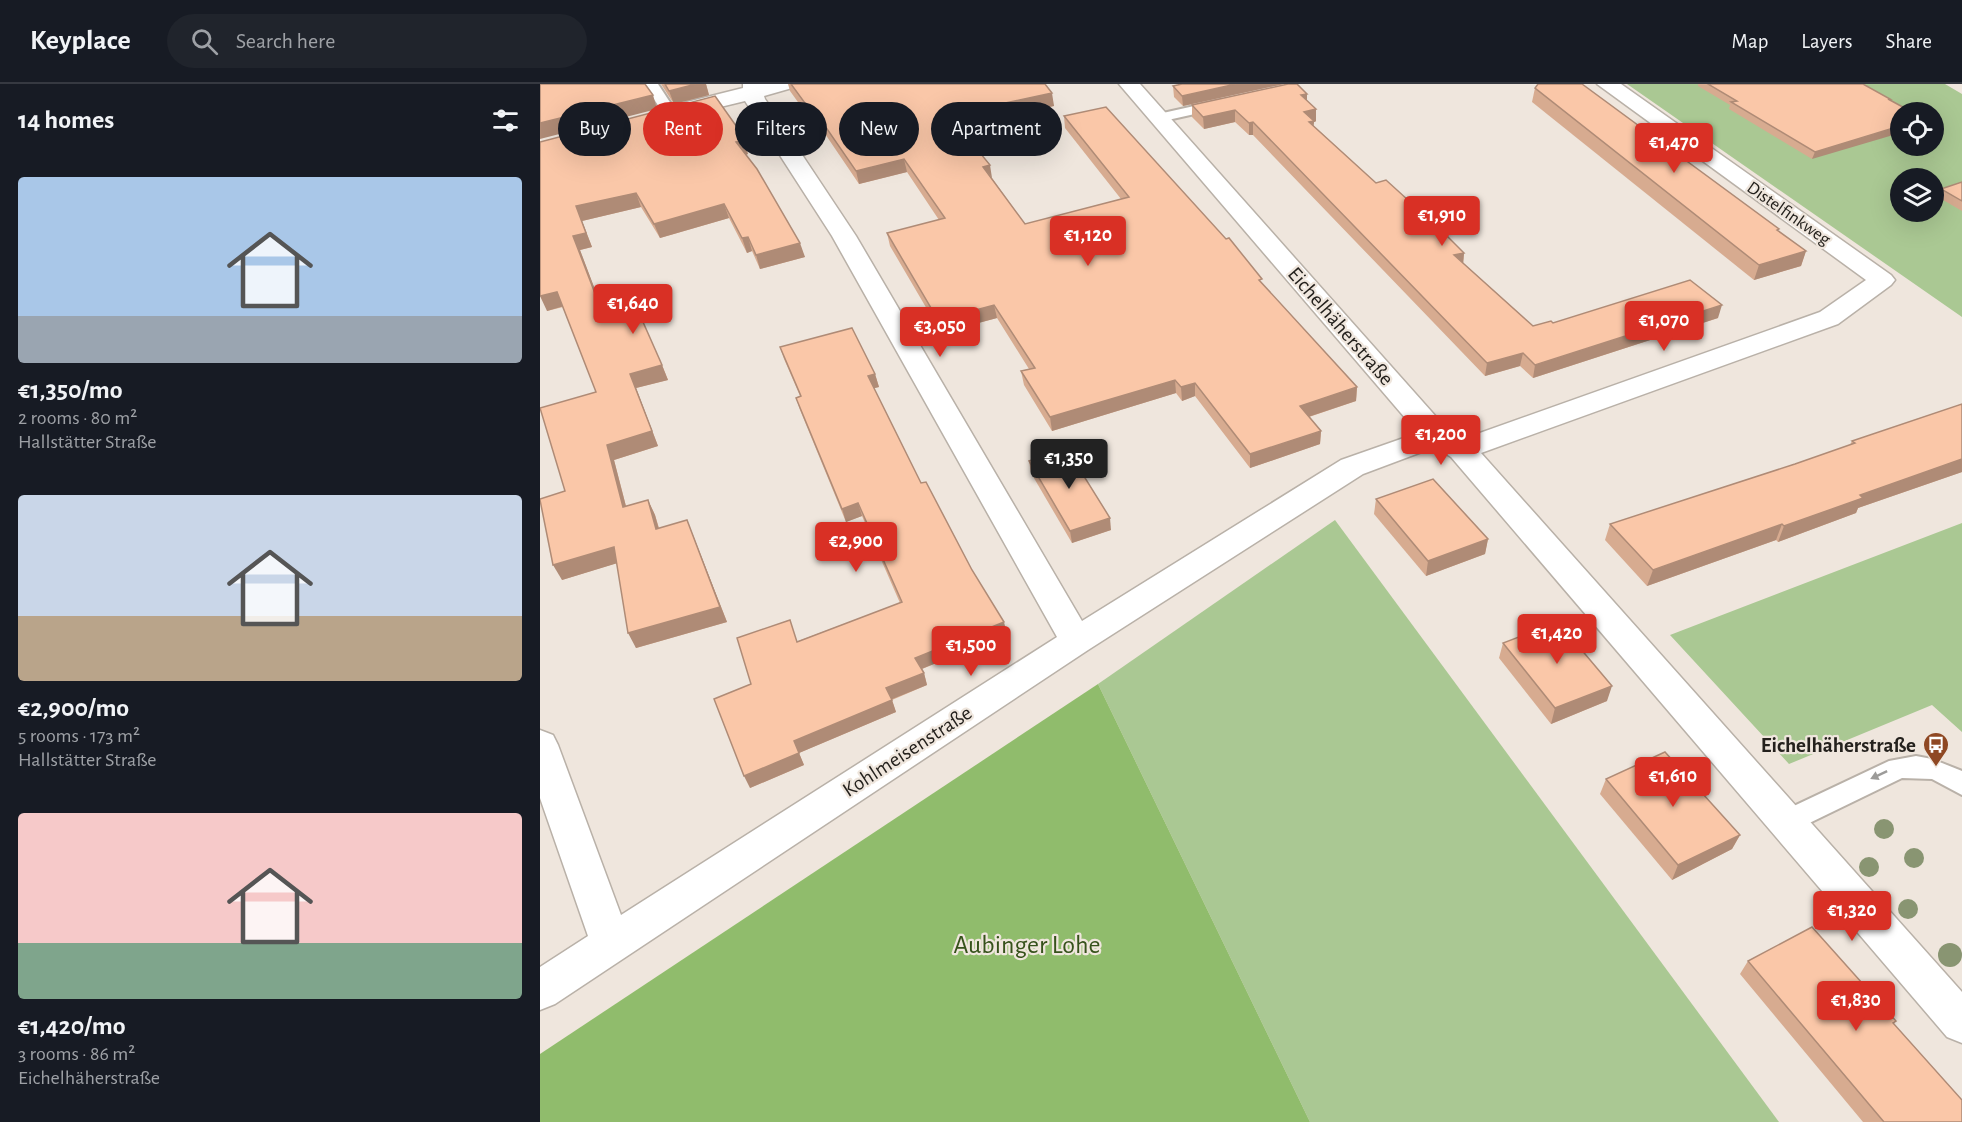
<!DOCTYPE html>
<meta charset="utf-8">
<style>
body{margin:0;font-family:"Alegreya Sans",sans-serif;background:#20242c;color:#f1f3f6;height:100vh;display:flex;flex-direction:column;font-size:22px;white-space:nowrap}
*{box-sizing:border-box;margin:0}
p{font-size:20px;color:#9ea1a6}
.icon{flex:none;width:33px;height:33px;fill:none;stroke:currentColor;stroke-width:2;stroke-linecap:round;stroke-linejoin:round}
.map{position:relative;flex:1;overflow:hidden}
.details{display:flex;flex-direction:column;background:#171b24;width:540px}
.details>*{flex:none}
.guide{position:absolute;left:18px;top:18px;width:570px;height:54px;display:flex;gap:12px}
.controls{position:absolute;left:1350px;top:18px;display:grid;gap:12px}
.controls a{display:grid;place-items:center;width:54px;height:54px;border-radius:50%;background:#171b24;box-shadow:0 6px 24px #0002;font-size:30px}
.price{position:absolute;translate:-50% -51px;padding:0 14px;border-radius:6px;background:#d93025;color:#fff;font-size:20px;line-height:39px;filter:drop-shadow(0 2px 3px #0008)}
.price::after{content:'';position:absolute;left:50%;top:36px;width:18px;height:14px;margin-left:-9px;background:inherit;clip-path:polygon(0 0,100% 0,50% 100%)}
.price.current{background:#222;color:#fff}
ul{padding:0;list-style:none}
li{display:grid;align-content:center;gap:12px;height:318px;padding:0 18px}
li span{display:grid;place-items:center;height:186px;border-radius:6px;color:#555}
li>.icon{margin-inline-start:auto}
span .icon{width:108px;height:108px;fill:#fffc;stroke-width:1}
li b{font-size:26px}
h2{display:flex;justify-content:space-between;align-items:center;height:72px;padding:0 18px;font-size:26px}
.chip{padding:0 21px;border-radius:27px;background:#171b24;box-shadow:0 6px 24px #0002;font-size:21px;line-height:54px}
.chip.current{background:#d93025;color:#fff}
header{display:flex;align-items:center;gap:36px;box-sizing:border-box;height:84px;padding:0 30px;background:#171b24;border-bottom:2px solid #363941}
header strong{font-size:28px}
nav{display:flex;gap:33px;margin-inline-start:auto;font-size:21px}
.search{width:420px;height:54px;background:#20242c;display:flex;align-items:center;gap:15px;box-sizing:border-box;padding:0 21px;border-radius:33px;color:#9ea1a6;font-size:22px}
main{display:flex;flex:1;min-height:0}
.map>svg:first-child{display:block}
.green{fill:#aac893;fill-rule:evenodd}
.forest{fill:#90bc6c}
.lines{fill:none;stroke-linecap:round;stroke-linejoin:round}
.lane-casing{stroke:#b9b1a8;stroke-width:4}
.street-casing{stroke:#b9b1a8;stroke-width:3}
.lane{fill:#fff;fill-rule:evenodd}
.street{fill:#fff;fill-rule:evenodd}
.tree{fill:#899572}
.wall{fill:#d7ab90}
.shaded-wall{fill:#af8b76}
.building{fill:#fac7a8;stroke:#af8b76;stroke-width:1.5}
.oneway{fill:#9c9b99}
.labels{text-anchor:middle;stroke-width:4.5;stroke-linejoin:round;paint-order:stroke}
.far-street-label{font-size:18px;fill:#24211d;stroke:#efe6dd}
.street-label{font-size:21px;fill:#24211d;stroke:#efe6dd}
.poi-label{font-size:21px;font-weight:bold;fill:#24211d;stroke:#efe6dd;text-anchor:end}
.near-park-label{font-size:26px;fill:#36521b;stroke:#efe6dd}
</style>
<header>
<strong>Keyplace</strong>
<div class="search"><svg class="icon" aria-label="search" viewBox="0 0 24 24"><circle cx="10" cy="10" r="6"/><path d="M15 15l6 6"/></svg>Search here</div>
<nav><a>Map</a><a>Layers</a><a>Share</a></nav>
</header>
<main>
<section class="details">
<h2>14 homes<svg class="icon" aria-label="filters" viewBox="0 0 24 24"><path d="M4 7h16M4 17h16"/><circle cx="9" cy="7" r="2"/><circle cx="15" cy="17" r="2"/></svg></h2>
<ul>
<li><span style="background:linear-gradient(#a9c7e8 75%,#9aa5b1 0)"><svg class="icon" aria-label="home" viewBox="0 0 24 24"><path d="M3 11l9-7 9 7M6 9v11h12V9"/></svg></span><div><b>€1,350/mo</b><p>2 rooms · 80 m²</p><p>Hallstätter Straße</p></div></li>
<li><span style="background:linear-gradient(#c9d6e8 65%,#b9a48a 0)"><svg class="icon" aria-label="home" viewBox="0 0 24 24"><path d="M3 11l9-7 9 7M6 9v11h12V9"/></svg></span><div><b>€2,900/mo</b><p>5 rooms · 173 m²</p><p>Hallstätter Straße</p></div></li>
<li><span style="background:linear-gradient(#f6c9c9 70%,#7fa58c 0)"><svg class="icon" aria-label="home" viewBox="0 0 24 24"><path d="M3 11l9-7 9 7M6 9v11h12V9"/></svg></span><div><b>€1,420/mo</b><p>3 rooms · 86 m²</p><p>Eichelhäherstraße</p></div></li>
</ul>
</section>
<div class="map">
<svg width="1422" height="1038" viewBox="0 0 1422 1038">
<rect width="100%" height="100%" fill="#efe6dd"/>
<g class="green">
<path d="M1087 0H1405L1422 10V233ZM1360 28H1394V62H1360ZM1360 94H1394V128H1360Z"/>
<polygon points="795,436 1239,1038 770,1038 558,600"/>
<polygon points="1422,439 1422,648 1392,621 1249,680 1130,551"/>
</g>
<polygon class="forest" points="558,600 770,1038 0,1038 0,970"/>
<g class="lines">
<defs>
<g id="lane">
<polygon points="104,0 118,0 137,29 135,32 125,32"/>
<polygon points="681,16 688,20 686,23 619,38 612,34 614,31"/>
<polygon points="1376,672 1392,675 1422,687 1422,711 1392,695 1362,694 1255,746 1246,749 1237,746 1233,738 1237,730 1349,677"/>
</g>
<polygon id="street" points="203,0 255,0 252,4 224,12 225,15 316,152 542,537 801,376 878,349 579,0 600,0 907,345 923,355 1280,228 1326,196 1057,0 1081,0 1351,191 1355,196 1351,201 1298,240 941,369 1422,908 1422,959 1407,953 911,373 895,363 823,390 548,566 15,920 0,926 0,883 48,852 0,714 0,646 13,651 18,661 81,831 517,553 292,152 205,17 135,34 127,33 124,28 127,23 203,4"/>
</defs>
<use href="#lane" class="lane-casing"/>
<use href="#street" class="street-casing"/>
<use href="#lane" class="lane"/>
<use href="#street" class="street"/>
</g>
<g class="tree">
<circle cx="1344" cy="745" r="10"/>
<circle cx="1374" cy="774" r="10"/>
<circle cx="1329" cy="783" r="10"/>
<circle cx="1368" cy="825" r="10"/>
<circle cx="1410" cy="871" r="12"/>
</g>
<g class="wall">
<polygon points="121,0 166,0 169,11 134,20"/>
<polygon points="248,0 505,0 514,22 418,42 452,94 485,140 581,115 525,44 524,32 722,200 817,303 816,317 769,333 781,347 780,360 710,384 655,312 642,317 636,309 512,347 484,301 481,287 489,285 457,234 401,249 350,162 347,149 399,136 367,88 319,100 277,38 273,39 250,7"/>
<polygon points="744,0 643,22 634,13 633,2"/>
<polygon points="1158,0 1323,0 1272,75 1189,25 1190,21 1158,2"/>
<polygon points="995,4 1238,147 1266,167 1261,182 1214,196 992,18"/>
<polygon points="767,16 776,37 774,38 773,41 836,99 924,169 923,179 993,242 1013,239 1178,234 993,294 980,282 945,292 713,51 709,51 695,38 664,45 652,33 652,21"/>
<polygon points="199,46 208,70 206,71 265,173 220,185 212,167 207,169 189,134 120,154 101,123 42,137 52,163 40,166 67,238 122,281 128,296 96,304 118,362 74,376 86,422 108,416 115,431 119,444 153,451 187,538 96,564 77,479 22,496 25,407 56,308 23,223 7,227 0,58"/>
<polygon points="1422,98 1422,127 1398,113 1401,105"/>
<polygon points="240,263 335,290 339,303 334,304 381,399 432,486 467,550 382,585 384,589 387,601 352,616 356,628 259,669 264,681 210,704 211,600 258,557 360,519 322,432 306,438 260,326 256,314 260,312 244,275"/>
<polygon points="1422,320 1422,388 1318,424 1316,429 1238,458 1236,456 1107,502 1065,456 1070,440 1255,380 1310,361 1312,357"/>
<polygon points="489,377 571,446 532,459 491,389"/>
<polygon points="836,415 948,455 945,470 886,492 834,430"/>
<polygon points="963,559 1067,617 1011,640 959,574"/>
<polygon points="1066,695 1200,751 1192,765 1132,796 1060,710"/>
<polygon points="1208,877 1356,937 1354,940 1422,1038 1323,1038 1200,890"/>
</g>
<g class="shaded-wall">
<polygon points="156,0 166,0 169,11 134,20 129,7"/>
<polygon points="696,0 744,0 643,22 642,12"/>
<polygon points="512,9 514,22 412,43 409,31"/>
<polygon points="767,10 767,22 761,11"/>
<polygon points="113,11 117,25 0,55 0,39"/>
<polygon points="776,25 776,37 774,38 773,49 764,28"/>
<polygon points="270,26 274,26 277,38 273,39"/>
<polygon points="695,26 695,38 664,45 663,33"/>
<polygon points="713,38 713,51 709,51 709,39"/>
<polygon points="1360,42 1360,49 1272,75 1275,68"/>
<polygon points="196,46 199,46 208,70 200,72 196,58"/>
<polygon points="364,75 367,88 319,100 316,87"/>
<polygon points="450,81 452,94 443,83"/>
<polygon points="96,109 101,123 42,137 52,163 40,166 73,253 33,152 36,122"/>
<polygon points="184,120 189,134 120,154 114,140"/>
<polygon points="208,153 212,167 207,169 202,154"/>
<polygon points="260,159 265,173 220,185 216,171"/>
<polygon points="1266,167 1261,182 1214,196 1219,181"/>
<polygon points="924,169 923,182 914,171"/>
<polygon points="17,208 24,222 7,227 0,212"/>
<polygon points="454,221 457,234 401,249 398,236"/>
<polygon points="1182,221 1178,234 993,294 995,281"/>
<polygon points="983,269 980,282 945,292 947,279"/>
<polygon points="122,281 128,296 96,304 118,362 74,376 90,438 83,423 67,361 90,290"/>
<polygon points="335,290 339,303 331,305 328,292"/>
<polygon points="635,296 636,309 512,347 510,333"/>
<polygon points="655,299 655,312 642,317 641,303"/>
<polygon points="817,303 816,317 759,336 760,322"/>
<polygon points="781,347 780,360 710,384 710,370"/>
<polygon points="1422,375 1422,388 1318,424 1316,429 1238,458 1244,442 1320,411"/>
<polygon points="108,416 115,431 123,460 116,445"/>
<polygon points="318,419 322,432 306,438 302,425"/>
<polygon points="570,434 571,446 532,459 530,447"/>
<polygon points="147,436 187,538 96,564 88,549"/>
<polygon points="1242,440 1236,456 1107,502 1113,486"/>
<polygon points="948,455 945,470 886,492 888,477"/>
<polygon points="74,463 81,478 22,496 13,481"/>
<polygon points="464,538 467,550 379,586 375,574"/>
<polygon points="384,589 387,601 350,616 346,604"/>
<polygon points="1072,602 1067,617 1011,640 1015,624"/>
<polygon points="352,616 356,628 259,669 254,657"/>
<polygon points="259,669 264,681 210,704 204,692"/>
<polygon points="1200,751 1192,765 1132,796 1138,781"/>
</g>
<g class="building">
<polygon points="0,0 105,0 113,11 0,39"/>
<polygon points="125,0 156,0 129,7"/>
<polygon points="251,0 505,0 512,9 409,31 450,81 443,83 485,140 589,113 524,32 566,23 686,155 689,154 722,195 719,196 817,303 760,322 781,347 710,370 655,299 641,303 635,296 510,333 481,287 495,284 454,221 398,236 347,149 405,134 364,75 316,87 274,26 270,26"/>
<polygon points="642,0 696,0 642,12 633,2"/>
<polygon points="748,0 757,0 767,10 761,11 776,25 764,28 774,37 769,38 836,99 846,96 902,147 924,169 914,171 993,242 1011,237 1013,239 1150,196 1182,221 995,281 983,269 947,279 713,38 709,39 695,26 663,33 652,21"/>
<polygon points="998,0 1042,0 1239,145 1237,146 1266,167 1219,181 995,4"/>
<polygon points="1168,0 1323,0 1350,15 1348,15 1372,28 1360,28 1360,42 1275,68 1191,18 1197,17"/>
<polygon points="175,12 199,46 196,46 204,56 196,58 217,85 260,159 216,171 208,153 202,154 184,120 114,140 96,109 36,122 46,149 33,152 66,238 99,229 122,281 90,290 112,347 67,361 83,423 108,416 116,445 147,436 180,523 88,549 74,463 13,481 0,416 0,415 25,407 0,324 56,308 17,208 0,212 0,58"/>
<polygon points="1422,98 1422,117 1401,105"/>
<polygon points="312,244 335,290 328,292 381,399 386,398 432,486 464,538 375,574 384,589 346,604 352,616 254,657 259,669 204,692 174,615 211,600 197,554 250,536 257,558 362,518 318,419 302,425 256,314 261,312 240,263"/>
<polygon points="1422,320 1422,375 1320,411 1323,414 1244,442 1242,440 1113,486 1070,440 1255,380 1315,359 1312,357"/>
<polygon points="527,365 570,434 530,447 489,377"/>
<polygon points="893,395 948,455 888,477 836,415"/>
<polygon points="1018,538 1072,602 1015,624 963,559"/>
<polygon points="1125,668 1200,751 1138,781 1066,695"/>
<polygon points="1272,843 1356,937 1353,939 1422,1016 1422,1038 1344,1038 1208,877"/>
</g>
<defs><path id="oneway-solid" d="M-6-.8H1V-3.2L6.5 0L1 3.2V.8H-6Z" transform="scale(1.5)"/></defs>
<use class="oneway" href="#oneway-solid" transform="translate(1339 691) rotate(155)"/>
<defs>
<symbol id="bus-pin" viewBox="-11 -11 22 30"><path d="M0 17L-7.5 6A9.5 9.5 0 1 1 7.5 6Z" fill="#8f4823" stroke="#efe6dd"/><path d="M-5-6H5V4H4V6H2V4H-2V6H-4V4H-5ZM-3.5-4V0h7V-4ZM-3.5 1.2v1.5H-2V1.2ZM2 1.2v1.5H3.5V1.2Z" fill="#fff"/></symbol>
</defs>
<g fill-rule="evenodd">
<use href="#bus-pin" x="1381" y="646" width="30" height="40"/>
</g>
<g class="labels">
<g class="far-street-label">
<text transform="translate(1249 129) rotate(35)" y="6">Distelfinkweg</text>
</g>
<g class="street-label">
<text transform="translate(801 242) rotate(49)" y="7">Eichelhäherstraße</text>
<text transform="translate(367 667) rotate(-33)" y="7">Kohlmeisenstraße</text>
</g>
<g class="poi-label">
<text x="1376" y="668">Eichelhäherstraße</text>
</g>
<g class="near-park-label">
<text x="487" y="869">Aubinger Lohe</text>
</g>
</g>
</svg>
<div class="controls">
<a><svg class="icon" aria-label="locate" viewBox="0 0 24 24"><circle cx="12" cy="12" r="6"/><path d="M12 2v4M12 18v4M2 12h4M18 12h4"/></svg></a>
<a><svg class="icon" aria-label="layers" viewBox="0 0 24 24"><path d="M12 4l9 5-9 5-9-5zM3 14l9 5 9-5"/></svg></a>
</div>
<b class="price" style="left:1134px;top:90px">€1,470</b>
<b class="price" style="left:902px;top:163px">€1,910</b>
<b class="price" style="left:548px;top:183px">€1,120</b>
<b class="price" style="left:93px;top:251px">€1,640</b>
<b class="price" style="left:1124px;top:268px">€1,070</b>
<b class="price" style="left:400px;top:274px">€3,050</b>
<b class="price" style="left:901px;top:382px">€1,200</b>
<b class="price current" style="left:529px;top:406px">€1,350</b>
<b class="price" style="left:316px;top:489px">€2,900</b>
<b class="price" style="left:1017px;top:581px">€1,420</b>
<b class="price" style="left:431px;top:593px">€1,500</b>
<b class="price" style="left:1133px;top:724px">€1,610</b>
<b class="price" style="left:1312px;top:858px">€1,320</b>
<b class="price" style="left:1316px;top:948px">€1,830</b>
<div class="guide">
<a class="chip">Buy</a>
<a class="chip current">Rent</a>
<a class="chip">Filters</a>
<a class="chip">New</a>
<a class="chip">Apartment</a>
</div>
</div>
</main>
